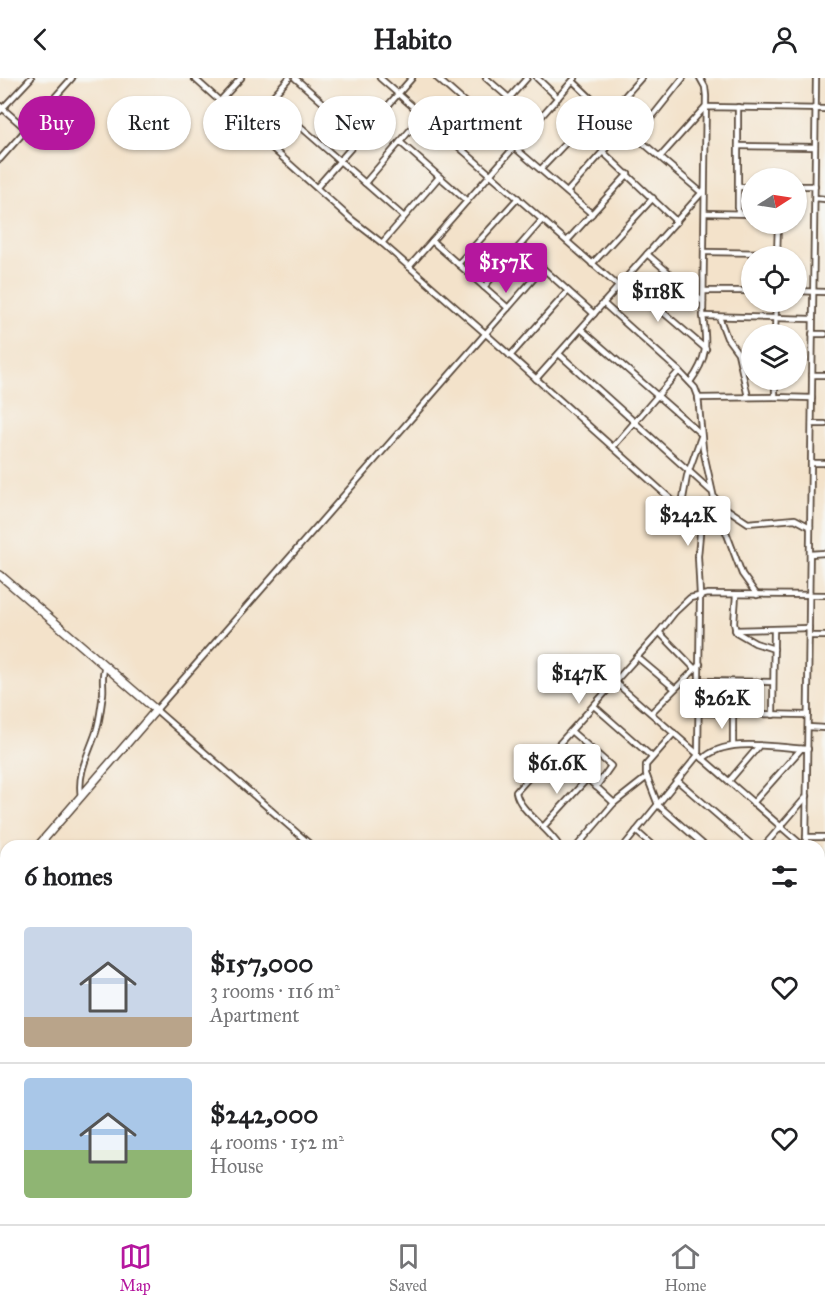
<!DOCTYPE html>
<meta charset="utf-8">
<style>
body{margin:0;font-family:"IM FELL Great Primer",serif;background:#f2f2f2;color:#202124;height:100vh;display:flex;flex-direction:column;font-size:22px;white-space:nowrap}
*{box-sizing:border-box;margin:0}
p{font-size:20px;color:#757577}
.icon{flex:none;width:33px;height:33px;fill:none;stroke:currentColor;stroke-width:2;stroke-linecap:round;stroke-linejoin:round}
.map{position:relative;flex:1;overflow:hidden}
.panel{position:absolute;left:0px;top:762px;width:825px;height:384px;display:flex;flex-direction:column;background:#fff;border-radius:18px 18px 0 0;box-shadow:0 2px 4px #0004}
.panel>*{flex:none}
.hud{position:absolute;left:18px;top:18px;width:789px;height:54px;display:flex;gap:12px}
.needle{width:39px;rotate:78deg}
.controls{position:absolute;left:741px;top:90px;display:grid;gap:12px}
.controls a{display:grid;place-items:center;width:66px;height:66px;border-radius:50%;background:#fff;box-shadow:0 2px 4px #0004;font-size:30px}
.price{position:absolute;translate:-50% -51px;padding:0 14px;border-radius:6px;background:#fff;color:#222;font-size:20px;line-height:39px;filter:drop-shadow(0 2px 3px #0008)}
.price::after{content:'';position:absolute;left:50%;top:36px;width:18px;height:14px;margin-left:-9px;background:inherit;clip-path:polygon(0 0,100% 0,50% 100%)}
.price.selected{background:#b5179e;color:#fff}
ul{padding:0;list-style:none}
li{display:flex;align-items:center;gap:18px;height:150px;padding:0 24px}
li+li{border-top:2px solid #e0e0e0}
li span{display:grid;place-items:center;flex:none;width:168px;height:120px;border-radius:6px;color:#555}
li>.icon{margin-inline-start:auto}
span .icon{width:72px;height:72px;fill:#fffc;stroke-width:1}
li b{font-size:26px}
h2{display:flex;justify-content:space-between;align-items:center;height:72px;padding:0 24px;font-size:26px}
.chip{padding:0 21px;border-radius:27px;background:#fff;box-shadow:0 2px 4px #0004;font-size:21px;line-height:54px}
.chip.selected{background:#b5179e;color:#fff}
header{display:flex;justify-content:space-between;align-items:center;height:78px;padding:0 24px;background:#fff;font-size:27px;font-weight:700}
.tabs{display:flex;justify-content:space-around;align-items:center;height:84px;border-top:2px solid #e0e0e0;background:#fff;font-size:16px;color:#757577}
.tabs a{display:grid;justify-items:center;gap:3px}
.tabs .selected{color:#b5179e}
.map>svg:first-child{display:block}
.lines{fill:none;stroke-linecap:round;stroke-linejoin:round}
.street-casing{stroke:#574638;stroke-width:8}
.secondary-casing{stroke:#574638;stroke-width:10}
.street{stroke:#fff;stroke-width:4.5}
.secondary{stroke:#fff;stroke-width:7}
.rail{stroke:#3b2a1e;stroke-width:1.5}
</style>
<header><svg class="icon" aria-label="back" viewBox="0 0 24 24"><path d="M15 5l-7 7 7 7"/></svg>Habito<svg class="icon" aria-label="person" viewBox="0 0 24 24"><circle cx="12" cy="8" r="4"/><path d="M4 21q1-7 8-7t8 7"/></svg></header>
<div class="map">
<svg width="825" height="1146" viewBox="0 0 825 1146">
<rect width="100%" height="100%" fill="#f6f6f2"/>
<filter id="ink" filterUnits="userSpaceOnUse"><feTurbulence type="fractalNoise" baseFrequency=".0167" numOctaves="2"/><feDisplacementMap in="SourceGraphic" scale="12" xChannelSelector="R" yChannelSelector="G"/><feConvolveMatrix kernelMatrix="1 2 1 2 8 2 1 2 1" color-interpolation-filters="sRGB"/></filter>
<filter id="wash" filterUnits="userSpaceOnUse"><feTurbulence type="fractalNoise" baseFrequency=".008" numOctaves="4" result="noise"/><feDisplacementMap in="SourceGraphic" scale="24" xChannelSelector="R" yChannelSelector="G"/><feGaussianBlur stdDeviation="1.35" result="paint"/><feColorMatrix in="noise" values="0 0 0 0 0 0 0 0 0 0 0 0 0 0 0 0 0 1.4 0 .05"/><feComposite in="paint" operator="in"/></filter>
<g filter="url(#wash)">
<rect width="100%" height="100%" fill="#f3e2ca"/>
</g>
<g filter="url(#ink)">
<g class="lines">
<defs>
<g id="street">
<polyline points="194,0 351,141 382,165 486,256 673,423 684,427 715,425"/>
<polyline points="295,0 361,58"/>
<polyline points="380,0 618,208"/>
<polyline points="437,0 487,44"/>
<polyline points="486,0 509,20"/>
<polyline points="537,0 558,20"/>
<polyline points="683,0 636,59 702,115"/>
<polyline points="270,22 404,139"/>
<polyline points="219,24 241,0"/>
<polyline points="0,28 26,51"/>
<polyline points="0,33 31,0"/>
<polyline points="608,37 641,0"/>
<polyline points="246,48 289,0"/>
<polyline points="400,64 467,123"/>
<polyline points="738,68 815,69"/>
<polyline points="514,69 592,136"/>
<polyline points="463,72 527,0"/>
<polyline points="603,74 677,144"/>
<polyline points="661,78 705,29 825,31"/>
<polyline points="0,81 72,0"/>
<polyline points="541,91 600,29"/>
<polyline points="365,105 423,37"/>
<polyline points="796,108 815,108"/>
<polyline points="317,109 412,0"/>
<polyline points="738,109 752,109"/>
<polyline points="567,114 623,51 573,3"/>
<polyline points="815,120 825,121"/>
<polyline points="705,135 752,136"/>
<polyline points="738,135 738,29"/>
<polyline points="432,163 508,230"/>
<polyline points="567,163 628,96"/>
<polyline points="382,165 439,99"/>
<polyline points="519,169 594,236"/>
<polyline points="705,174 777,175"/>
<polyline points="647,176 703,224"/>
<polyline points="777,178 778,146"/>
<polyline points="458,186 518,120"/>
<polyline points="592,186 653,120"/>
<polyline points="409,189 575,0"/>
<polyline points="624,201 706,271"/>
<polyline points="484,209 542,142"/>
<polyline points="704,213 752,213"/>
<polyline points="796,213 825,214"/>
<polyline points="603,225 679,293 695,310 698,318 703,371 715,425 742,496 757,517"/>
<polyline points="703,238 812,241"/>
<polyline points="719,239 727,260 738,275 748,319"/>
<polyline points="581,251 700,355"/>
<polyline points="775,256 776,224"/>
<polyline points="812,256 825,256"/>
<polyline points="559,276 711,413"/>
<polyline points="510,278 568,213"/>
<polyline points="812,297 825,297"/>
<polyline points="536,301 704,112"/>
<polyline points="775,302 775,319 812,320"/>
<path d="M690 304C708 280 707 266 703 238L706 18 705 9 700 0"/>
<polyline points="698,320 775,319"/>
<polyline points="812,346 825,346"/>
<polyline points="613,369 679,293"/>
<polyline points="811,385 825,385"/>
<polyline points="715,420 721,427 748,445 795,441 810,449"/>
<polyline points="810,476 825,475"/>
<polyline points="736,517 734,545 736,554 755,565 774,571"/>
<polyline points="735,552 809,550"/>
<polyline points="659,554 695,591"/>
<polyline points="809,558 825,558"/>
<polyline points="637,579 674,610"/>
<polyline points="699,603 773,604"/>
<polyline points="615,604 803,768"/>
<polyline points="594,628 652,679"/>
<polyline points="651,635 700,586"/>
<polyline points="699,635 808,637"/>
<polyline points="733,636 733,667"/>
<polyline points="773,637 774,552"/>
<polyline points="808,649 825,650"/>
<polyline points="571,653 611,688 596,709"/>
<polyline points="674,655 646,687 646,696 658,727 705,768"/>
<polyline points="555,671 614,725"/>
<path d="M703 681C726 658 778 670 808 671"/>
<polyline points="678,703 753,768"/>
<polyline points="729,703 758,669"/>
<path d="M81 718C77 695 89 675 96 654 100 642 101 628 103 616 104 607 101 597 105 588"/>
<polyline points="753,725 801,671"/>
<polyline points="544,748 587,701"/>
<polyline points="636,753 653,768"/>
<polyline points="806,759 825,759"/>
<polyline points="312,768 156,632 543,190"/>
<path d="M559 768C549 750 519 733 516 714L656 558 675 534 690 520 708 516 825 517"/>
<polyline points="577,768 614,725 647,699"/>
<polyline points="624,768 698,677 700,517 698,478 700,456 698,448 684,437 682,426 687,398 701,359"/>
<polyline points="764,768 807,718"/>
<polyline points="806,768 816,0"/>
<polyline points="819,800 825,800"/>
<polyline points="819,846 825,845"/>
<polyline points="819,953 825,954"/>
<polyline points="819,988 825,988"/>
<polyline points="0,1026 6,1026"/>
<polyline points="0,1044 6,1049"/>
<polyline points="0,1085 6,1091"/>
<polyline points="819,1137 825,1052"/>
<polyline points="0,1140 6,1134"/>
<polyline points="60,1140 67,1146"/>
<polyline points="112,1140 119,1146"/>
<polyline points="614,1144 639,1146"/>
<polyline points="716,1144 739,1146"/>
<polyline points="36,1146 41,1140"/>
<polyline points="546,1146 547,1140"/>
<polyline points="580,1146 580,1140"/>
<polyline points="648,1146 649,1140"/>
<polyline points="682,1146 682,1140"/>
<polyline points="818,1146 819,1140"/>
</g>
<g id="secondary">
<polyline points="0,497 156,632 38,768"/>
<polyline points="454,1140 460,1146"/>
</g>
</defs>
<use href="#street" class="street-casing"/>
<use href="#secondary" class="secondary-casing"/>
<use href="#street" class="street"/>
<use href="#secondary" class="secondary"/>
<g class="rail">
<polyline points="0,1050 6,1055"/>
<polyline points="105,1140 112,1146"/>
</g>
</g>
</g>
</svg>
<div class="controls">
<a><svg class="needle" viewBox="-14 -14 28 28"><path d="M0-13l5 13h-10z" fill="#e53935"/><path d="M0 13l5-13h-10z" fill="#757577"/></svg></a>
<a><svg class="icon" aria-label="locate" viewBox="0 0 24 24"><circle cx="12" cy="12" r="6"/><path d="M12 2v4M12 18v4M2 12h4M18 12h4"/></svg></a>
<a><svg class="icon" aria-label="layers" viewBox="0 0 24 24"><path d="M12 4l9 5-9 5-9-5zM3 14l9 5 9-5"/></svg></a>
</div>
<b class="price selected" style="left:506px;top:216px">$157K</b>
<b class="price" style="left:658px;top:245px">$118K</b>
<b class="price" style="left:688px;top:469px">$242K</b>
<b class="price" style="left:579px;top:627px">$147K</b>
<b class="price" style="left:722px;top:652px">$262K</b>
<b class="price" style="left:557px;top:717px">$61.6K</b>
<div class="hud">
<a class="chip selected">Buy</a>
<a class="chip">Rent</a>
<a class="chip">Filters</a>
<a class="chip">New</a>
<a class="chip">Apartment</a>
<a class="chip">House</a>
</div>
<section class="panel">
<h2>6 homes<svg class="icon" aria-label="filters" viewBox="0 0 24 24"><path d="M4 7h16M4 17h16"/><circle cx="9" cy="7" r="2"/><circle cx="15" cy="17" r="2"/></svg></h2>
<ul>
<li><span style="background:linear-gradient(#c9d6e8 75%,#b9a48a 0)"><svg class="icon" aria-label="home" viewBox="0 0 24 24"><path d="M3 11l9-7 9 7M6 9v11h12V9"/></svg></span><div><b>$157,000</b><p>3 rooms · 116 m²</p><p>Apartment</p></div><svg class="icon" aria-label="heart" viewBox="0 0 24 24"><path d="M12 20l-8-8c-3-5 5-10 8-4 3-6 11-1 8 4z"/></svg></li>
<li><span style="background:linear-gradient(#a9c7e8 60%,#8fb573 0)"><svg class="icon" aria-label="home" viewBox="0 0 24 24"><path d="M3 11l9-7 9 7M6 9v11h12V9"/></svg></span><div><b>$242,000</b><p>4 rooms · 152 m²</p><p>House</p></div><svg class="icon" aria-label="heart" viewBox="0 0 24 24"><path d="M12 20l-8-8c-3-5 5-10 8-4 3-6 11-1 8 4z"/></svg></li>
</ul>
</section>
</div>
<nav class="tabs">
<a class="selected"><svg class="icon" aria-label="map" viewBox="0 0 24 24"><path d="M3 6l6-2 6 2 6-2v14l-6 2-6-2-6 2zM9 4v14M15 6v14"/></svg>Map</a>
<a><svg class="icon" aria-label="saved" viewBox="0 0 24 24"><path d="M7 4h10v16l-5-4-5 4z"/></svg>Saved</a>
<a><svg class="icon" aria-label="home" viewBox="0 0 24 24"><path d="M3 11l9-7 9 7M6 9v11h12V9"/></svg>Home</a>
</nav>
